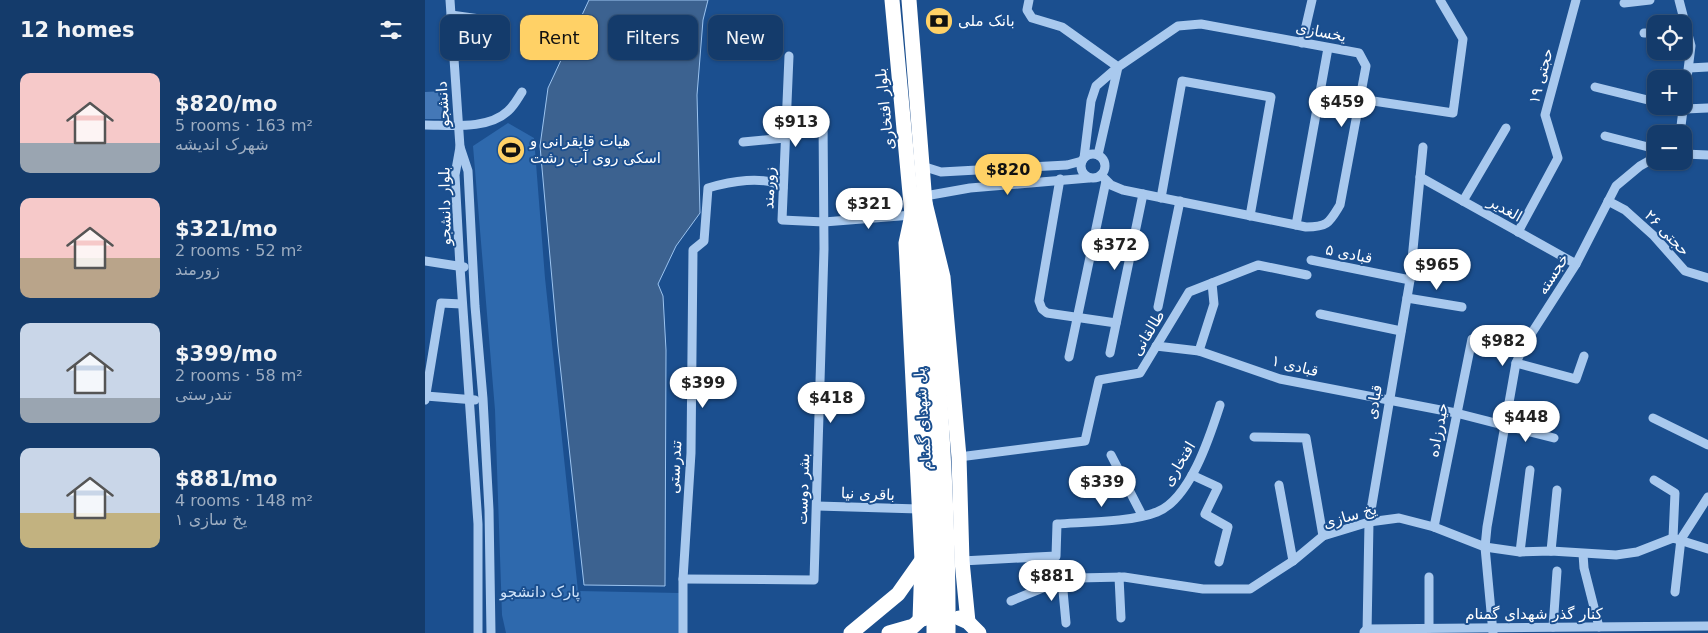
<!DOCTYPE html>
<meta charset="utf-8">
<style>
body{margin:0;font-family:"DejaVu Sans",Vazirmatn,sans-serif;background:#214673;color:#f1f3f6;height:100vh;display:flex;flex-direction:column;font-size:19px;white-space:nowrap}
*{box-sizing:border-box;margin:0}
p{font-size:16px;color:#9dadc1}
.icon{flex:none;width:28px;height:28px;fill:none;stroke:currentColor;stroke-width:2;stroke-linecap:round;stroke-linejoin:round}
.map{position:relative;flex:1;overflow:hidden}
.drawer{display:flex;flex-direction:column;background:#143b6b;width:425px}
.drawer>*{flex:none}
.top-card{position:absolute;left:15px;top:15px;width:475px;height:45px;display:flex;gap:10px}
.controls{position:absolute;left:1222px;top:15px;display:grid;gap:10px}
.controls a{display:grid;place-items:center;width:45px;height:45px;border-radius:10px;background:#143b6b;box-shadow:0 1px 4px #0004,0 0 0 1px #33557e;font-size:25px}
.price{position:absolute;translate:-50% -42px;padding:0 11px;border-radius:18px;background:#fff;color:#222;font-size:16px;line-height:32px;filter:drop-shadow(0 1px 2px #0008)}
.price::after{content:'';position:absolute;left:50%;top:30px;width:15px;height:11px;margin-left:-8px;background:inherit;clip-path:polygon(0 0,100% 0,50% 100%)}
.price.current{background:#ffd166;color:#111}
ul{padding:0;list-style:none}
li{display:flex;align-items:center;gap:15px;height:125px;padding:0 20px}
li span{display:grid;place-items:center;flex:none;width:140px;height:100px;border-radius:10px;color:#555}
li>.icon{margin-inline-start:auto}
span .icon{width:60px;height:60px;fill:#fffc;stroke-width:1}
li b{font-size:21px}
h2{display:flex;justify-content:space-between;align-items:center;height:60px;padding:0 20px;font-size:21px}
.pill{padding:0 18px;border-radius:10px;background:#143b6b;box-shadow:0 1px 4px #0004,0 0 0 1px #33557e;font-size:18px;line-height:45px}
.pill.current{background:#ffd166;color:#111}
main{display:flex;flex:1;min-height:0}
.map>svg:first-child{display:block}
.green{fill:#2e69ad}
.water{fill:#3c6290;stroke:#9cc4f0}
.building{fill:#4478b7}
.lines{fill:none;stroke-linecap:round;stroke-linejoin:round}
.minor{stroke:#a9c9ee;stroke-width:9}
.highway{stroke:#fff;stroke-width:15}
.highway-bridge{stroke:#fff;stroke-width:15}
.labels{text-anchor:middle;stroke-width:4;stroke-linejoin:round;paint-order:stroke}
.poi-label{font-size:15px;fill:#fff;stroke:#1b4f8f;text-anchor:start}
.street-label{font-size:15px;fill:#fff;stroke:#1b4f8f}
.park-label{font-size:15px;fill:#cfe3fa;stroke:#1b4f8f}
</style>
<main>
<section class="drawer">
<h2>12 homes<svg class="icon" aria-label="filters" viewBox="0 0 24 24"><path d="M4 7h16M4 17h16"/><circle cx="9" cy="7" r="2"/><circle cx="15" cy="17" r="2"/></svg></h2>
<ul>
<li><span style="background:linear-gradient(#f6c9c9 70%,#9aa5b1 0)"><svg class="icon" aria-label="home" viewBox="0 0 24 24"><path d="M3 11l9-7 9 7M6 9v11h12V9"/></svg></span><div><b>$820/mo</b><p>5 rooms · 163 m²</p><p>شهرک اندیشه</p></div></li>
<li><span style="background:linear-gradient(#f6c9c9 60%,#b9a48a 0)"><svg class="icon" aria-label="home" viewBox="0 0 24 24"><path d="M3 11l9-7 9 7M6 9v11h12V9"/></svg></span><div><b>$321/mo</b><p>2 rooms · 52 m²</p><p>زورمند</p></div></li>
<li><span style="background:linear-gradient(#c9d6e8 75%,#9aa5b1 0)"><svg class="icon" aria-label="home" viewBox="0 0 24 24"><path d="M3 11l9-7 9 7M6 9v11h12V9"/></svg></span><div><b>$399/mo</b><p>2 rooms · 58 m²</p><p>تندرستی</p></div></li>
<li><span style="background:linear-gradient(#c9d6e8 65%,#c2b280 0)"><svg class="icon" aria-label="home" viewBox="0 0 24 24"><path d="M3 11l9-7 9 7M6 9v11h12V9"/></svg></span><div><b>$881/mo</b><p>4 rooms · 148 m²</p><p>یخ سازی ۱</p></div></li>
</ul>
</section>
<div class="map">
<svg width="1283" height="633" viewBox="0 0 1283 633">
<rect width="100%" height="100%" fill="#1b4f8f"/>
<polygon class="green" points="83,123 109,138 120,278 153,591 254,593 255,633 81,633 77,615 70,410 48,146"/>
<polygon class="water" points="164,0 283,0 278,20 272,95 275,213 251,246 233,284 238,296 241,350 240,586 159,585 133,346 115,146 123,88"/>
<polygon class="building" points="19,91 17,119 0,119 0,92"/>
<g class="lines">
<g class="minor">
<polyline points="25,0 35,147 30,175 35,267 53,524 53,633"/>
<path d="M604 0 602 10 607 18 637 27 693 67 753 26 776 24 934 53 941 66 915 205C904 223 903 227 881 227L698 190 686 185 676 175"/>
<polyline points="1254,0 1266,46 1255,134"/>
<polyline points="1199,3 1225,0"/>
<polyline points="26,15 62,20"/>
<polyline points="1219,33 1231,33"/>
<polyline points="877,43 887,0"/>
<polyline points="364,56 357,220 399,222 487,215"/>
<polyline points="1264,68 1283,67"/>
<polyline points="1170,87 1231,102"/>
<polyline points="935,99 1028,113 1038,39 1015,0"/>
<polyline points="1249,106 1260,109 1283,108"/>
<path d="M0 125C25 125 63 130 83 111 89 106 93 98 97 92"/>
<polyline points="1180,136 1231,149"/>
<polyline points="318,142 360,138"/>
<polyline points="35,147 43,171 50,306 58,399 64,510 66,633"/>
<circle cx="668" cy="166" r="12"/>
<polyline points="1259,154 1283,155"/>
<polyline points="659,158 666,101 671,86 693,67 673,155"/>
<polyline points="497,166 516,172 642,165 657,161"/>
<polyline points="995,177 1151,264"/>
<polyline points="635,179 614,301 617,309 622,313 691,323"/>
<polyline points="500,196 545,188 664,178"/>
<polyline points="736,198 757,81 846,97 825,216"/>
<polyline points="1038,201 1081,128"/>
<polyline points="1183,201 1200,210 1229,236 1260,271 1283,278"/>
<polyline points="871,225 903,48"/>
<polyline points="1093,232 1133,158 1120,115 1151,0"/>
<polyline points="886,260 985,280"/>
<polyline points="0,261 39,267"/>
<polyline points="982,298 1037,307"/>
<polyline points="733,307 755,201"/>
<polyline points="895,314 976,331"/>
<polyline points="731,346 774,351 855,379 1031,413 1129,438"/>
<polyline points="774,351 789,304 787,283"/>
<polyline points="685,353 718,194"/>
<polyline points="644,357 681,181"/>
<polyline points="1091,363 1151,379 1159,356"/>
<polyline points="1,396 50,400"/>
<polyline points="0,400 16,303 37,304"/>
<polyline points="1228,418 1283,445"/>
<polyline points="829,437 881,438 898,536"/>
<polyline points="686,455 717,515"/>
<polyline points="534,457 660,441 674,380 715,373 764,292 833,265 882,275"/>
<polyline points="767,475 793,487 780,514 803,527 794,562"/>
<polyline points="1229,480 1250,493 1248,538"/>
<polyline points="854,485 868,561"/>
<polyline points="392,506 494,509"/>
<polyline points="1009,527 1047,339"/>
<polyline points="1126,551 1132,490"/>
<polyline points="1095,552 1105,470"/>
<polyline points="1158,554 1159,568 1174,627"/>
<path d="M537 561 631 556 632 524C659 522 707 522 732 512 765 499 785 436 795 405"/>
<polyline points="694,577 696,618"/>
<polyline points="1004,577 1004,628"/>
<polyline points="258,579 389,580 399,249 398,118"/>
<polyline points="637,580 641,623"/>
<polyline points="1250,592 1256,539 1283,497"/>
<polyline points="586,601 637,580 652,578 699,577 778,589 825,589 868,561 898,536 944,522 974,518 1009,527 1060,547 1095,552 1126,551 1191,555 1212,552 1248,538 1283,549"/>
<polyline points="1128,627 1132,571"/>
<polyline points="939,632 942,629 1283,626"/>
<path d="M258 633V579L266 453 268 250 279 241 283 188C303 182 341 174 358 188"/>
<polyline points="942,633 944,522 985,280 998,147"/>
<polyline points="1068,633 1060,547 1062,527 1091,363 1099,345 1151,264 1191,186 1215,166 1231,157"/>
</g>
<g class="highway">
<polyline points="467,0 487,215 481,243 497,560 495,620"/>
<polyline points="484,0 500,203 518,277 534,457 537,561 543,622"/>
<polyline points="534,618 543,622 554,633"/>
<polyline points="426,633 473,594 497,560"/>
<polyline points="464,633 485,627"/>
<polyline points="481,633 495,620 504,617"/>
</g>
<g class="highway-bridge">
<path d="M500 203C511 346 524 490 523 633"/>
<path d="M487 215C500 354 510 494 509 633"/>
</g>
</g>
<defs>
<symbol id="bank-disc" viewBox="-11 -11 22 22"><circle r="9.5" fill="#ffd166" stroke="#1b4f8f"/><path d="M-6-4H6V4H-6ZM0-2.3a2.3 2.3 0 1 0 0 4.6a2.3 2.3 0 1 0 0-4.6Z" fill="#111"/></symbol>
<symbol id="stadium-disc" viewBox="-11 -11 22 22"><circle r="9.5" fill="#ffd166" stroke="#1b4f8f"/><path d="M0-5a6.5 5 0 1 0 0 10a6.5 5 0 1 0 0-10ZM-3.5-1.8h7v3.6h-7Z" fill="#111"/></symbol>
</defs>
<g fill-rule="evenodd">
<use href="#bank-disc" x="498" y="5" width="32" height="32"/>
<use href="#stadium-disc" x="70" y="134" width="32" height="32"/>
</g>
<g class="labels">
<g class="poi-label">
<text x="533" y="26">بانک ملی</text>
<text x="105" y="146">هیات قایقرانی و<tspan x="105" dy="17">اسکی روی آب رشت</tspan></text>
</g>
<g class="street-label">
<text transform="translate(896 32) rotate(11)" y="5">یخسازی</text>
<text transform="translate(1116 76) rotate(-75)" y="5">حجتی ۱۹</text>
<text transform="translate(18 104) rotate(-94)" y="5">دانشجو</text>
<text transform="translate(460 109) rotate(-96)" y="5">بلوار افتخاری</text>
<text transform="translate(344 188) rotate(-88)" y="5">زورمند</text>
<text transform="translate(20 206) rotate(-91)" y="5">بلوار دانشجو</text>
<text transform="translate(1080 209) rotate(29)" y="5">الغدیر</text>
<text transform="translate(1242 233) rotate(46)" y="5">حجتی ۲۶</text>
<text transform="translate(924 254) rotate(11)" y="5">قبادی ۵</text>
<text transform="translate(1128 274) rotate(-58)" y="5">خجسته</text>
<text transform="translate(723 333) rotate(-59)" y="5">طالقانی</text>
<text transform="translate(870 366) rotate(14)" y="5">قبادی ۱</text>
<text transform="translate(949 402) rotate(-80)" y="5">قبادی</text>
<text transform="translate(498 419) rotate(-94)" y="5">پل شهدای گمنام</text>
<text transform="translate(1013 430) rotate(-79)" y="5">حیدرزاده</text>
<text transform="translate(754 464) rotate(-59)" y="5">افتخاری</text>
<text transform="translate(250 467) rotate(-87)" y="5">تندرستی</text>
<text transform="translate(378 489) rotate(-88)" y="5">بشر دوست</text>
<text transform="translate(443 494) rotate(2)" y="5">باقری نیا</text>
<text transform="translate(925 516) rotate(-16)" y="5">یخ سازی</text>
<text x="1109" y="619">کنار گذر شهدای گمنام</text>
</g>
<g class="park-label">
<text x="115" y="597">پارک دانشجو</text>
</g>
</g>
</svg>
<div class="controls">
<a><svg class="icon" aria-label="locate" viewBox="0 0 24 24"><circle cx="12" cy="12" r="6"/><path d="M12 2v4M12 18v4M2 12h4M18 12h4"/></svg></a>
<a>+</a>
<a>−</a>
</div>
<b class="price" style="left:917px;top:128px">$459</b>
<b class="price" style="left:371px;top:148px">$913</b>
<b class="price current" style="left:583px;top:196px">$820</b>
<b class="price" style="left:444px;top:230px">$321</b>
<b class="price" style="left:690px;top:271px">$372</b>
<b class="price" style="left:1012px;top:291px">$965</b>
<b class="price" style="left:1078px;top:367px">$982</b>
<b class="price" style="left:278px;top:409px">$399</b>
<b class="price" style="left:406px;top:424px">$418</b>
<b class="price" style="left:1101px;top:443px">$448</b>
<b class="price" style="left:677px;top:508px">$339</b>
<b class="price" style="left:627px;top:602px">$881</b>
<div class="top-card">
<a class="pill">Buy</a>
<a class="pill current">Rent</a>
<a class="pill">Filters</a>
<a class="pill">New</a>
</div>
</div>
</main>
